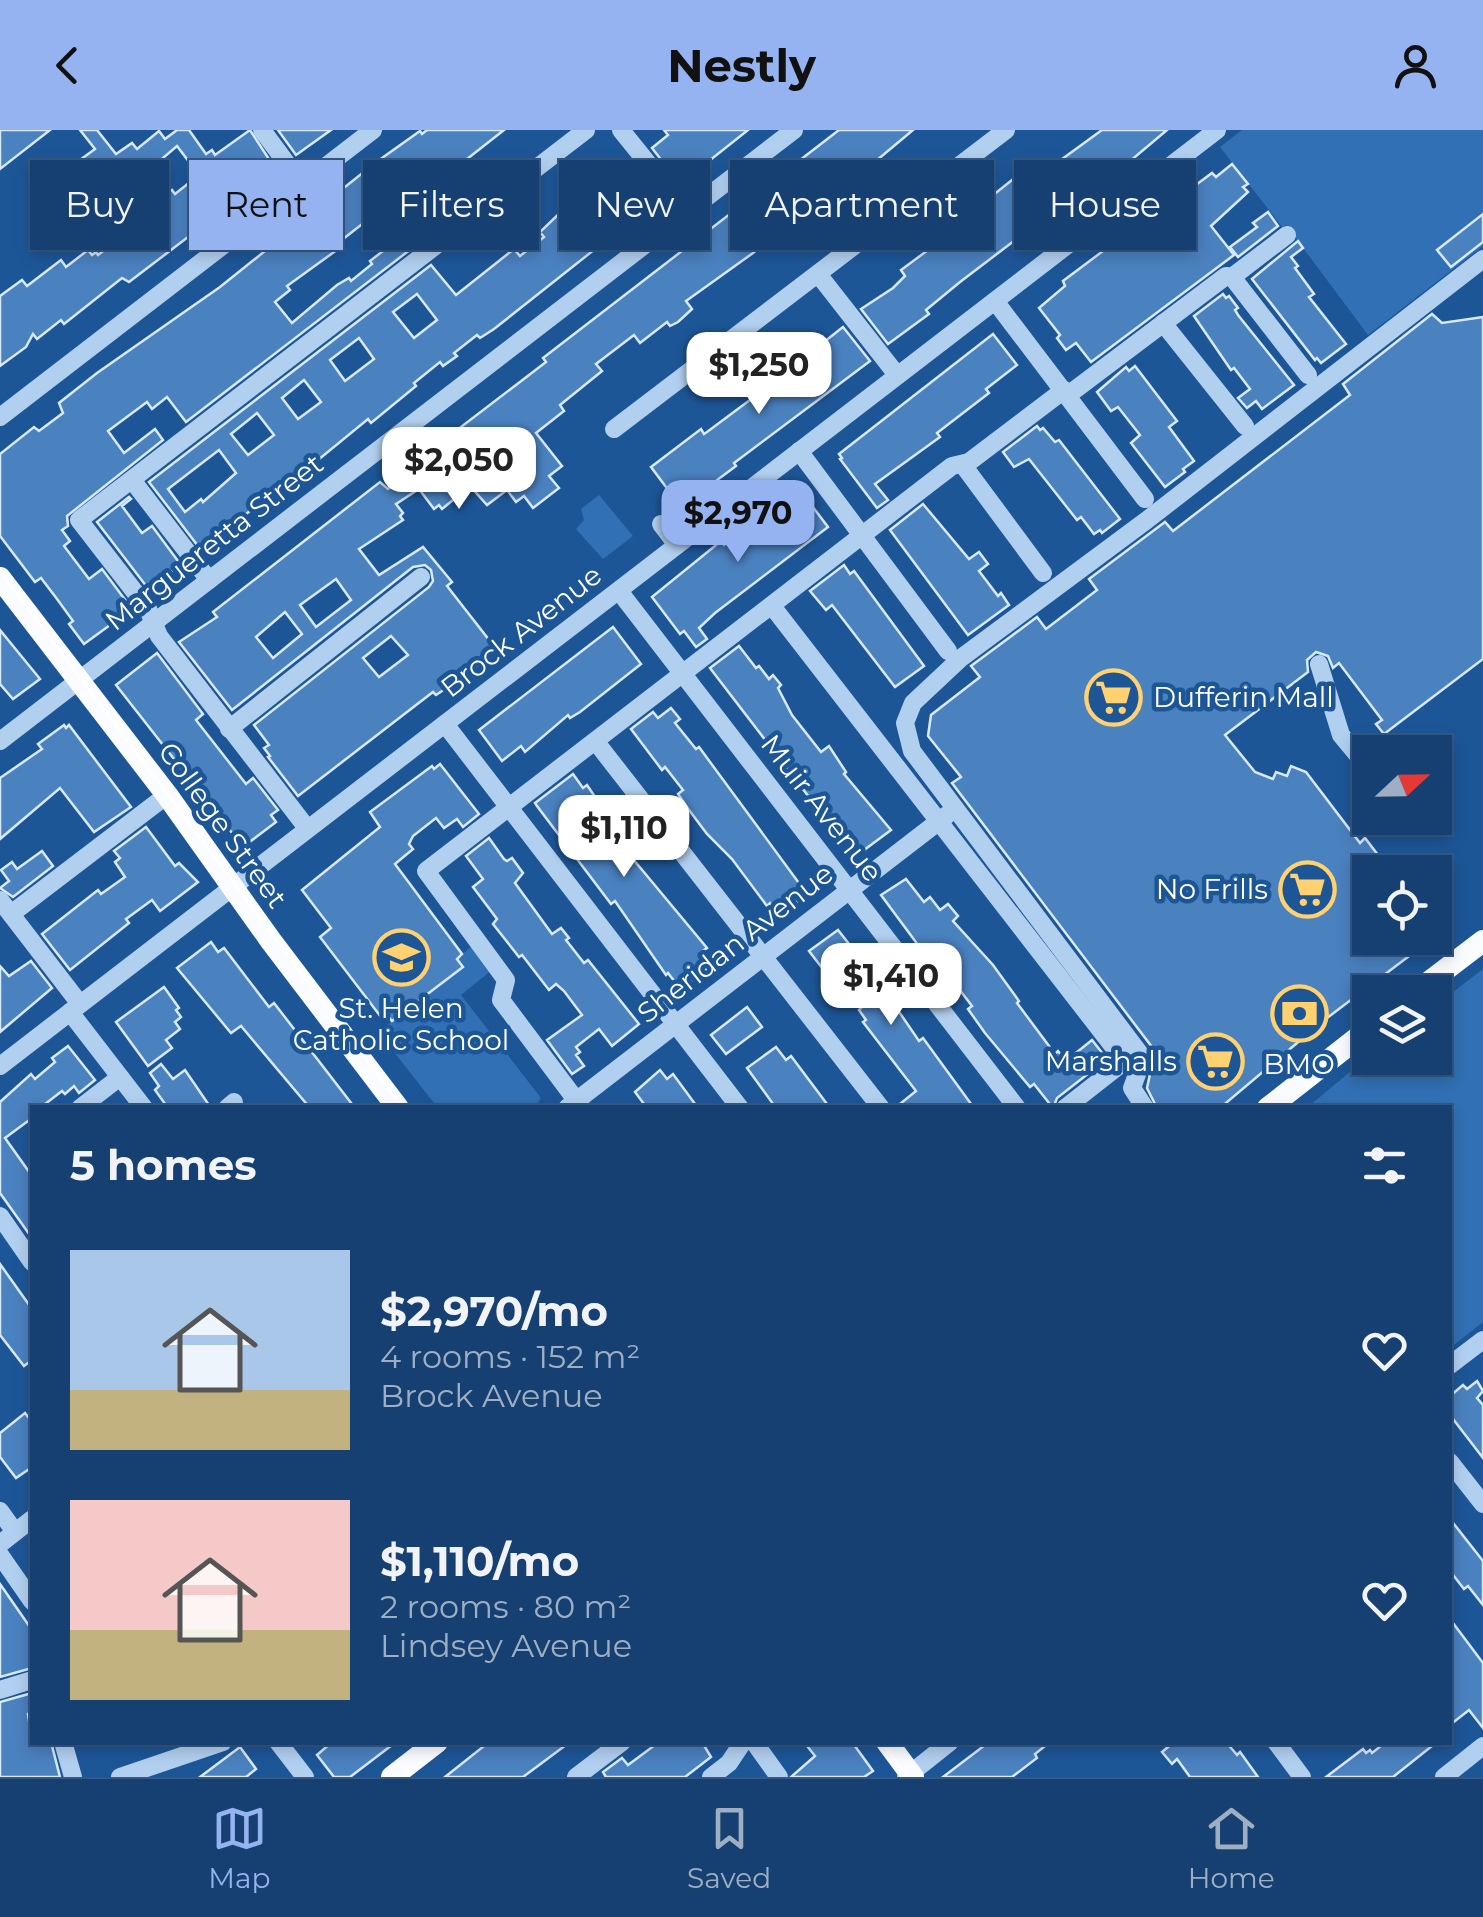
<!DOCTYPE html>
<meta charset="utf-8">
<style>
body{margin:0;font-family:Montserrat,sans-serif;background:#234b79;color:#f1f3f6;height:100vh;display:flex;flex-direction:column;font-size:38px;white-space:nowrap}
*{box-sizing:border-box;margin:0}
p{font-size:32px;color:#9eafc3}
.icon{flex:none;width:55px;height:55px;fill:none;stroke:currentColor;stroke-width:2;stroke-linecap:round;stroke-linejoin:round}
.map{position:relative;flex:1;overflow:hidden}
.side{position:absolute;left:30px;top:975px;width:1422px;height:640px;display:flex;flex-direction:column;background:#164071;border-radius:0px;box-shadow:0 5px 15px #0003,0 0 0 2px #355984}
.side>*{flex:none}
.hud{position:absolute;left:30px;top:30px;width:1425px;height:90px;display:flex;gap:20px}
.needle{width:65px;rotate:68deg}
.tools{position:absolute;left:1352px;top:605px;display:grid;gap:20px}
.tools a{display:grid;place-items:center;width:100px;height:100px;border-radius:0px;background:#164071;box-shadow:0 5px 15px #0003,0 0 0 2px #355984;font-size:50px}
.price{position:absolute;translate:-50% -85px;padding:0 22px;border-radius:20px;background:#fff;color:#222;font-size:32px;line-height:65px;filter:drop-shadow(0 2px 5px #0008)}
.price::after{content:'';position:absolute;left:50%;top:60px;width:30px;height:22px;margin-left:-15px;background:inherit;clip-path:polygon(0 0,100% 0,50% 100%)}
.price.on{background:#95b2f1;color:#111}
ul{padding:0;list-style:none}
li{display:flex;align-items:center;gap:30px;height:250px;padding:0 40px}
li span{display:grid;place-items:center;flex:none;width:280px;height:200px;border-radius:0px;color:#555}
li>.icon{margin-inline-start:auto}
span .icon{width:120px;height:120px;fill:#fffc;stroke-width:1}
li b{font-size:42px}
h2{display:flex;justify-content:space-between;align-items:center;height:120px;padding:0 40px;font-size:42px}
.chip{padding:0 35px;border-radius:0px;background:#164071;box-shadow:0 5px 15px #0003,0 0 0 2px #355984;font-size:35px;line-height:90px}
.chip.on{background:#95b2f1;color:#111}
header{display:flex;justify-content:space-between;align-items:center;height:130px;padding:0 40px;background:#95b2f1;color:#111;font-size:45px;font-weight:700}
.tabs{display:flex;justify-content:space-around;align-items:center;height:140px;border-top:2px solid #355984;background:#164071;font-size:28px;color:#9eafc3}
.tabs a{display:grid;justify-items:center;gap:5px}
.tabs .on{color:#95b2f1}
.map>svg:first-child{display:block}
.green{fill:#3170b4}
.building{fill:#4a81bf;stroke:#d8e9fb;stroke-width:2.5;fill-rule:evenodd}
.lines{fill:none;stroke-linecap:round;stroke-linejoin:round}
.minor{stroke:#b1cfef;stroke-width:18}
.major{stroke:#fafcff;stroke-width:22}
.tram{stroke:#fff;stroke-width:2.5}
.labels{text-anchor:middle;stroke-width:9;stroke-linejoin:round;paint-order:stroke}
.street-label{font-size:28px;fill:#fff;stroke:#1d5697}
.poi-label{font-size:28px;fill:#fff;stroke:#1d5697;text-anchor:end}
</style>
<header><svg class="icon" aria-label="back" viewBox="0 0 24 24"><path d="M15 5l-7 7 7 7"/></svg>Nestly<svg class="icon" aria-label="person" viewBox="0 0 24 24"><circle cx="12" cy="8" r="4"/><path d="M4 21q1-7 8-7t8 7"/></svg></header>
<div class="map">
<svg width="1483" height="1647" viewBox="0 0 1483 1647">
<rect width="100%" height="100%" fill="#1d5697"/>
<g class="green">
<polygon points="1242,0 1483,0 1483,116 1368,205 1286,95 1282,97 1220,17"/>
<polygon points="599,365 633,406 603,429 576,399 584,390 581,379"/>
<polygon points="473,815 493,839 461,865 541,968 535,977 437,977 383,908 382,899 462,837 457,829"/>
<polygon points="1483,839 1483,1192 1450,1218 1450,978 1308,977 1370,925 1435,928 1435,876"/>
</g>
<g class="building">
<polygon points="0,0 50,0 0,39"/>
<path d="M80 0H97L116 24 132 13 137 19 159 1 165 9 177 0H189L206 24 212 20 215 25 250 0 276 40 129 152 122 148 64 194 61 190 37 209 33 204 26 217 0 236V166L22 150 27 156 61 130 66 137 88 120 92 125 96 122 98 125 145 89 124 60 117 66 109 56 94 68 88 60 73 71 66 62 58 68 47 54 95 19ZM177 16 199 45 175 64 172 60 152 72 136 51Z"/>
<polygon points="278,0 331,0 296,25"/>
<path d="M427 0H504L448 44 404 84 424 109 186 292 167 267 152 279 147 272 108 301 124 323 155 299 163 310 67 386 68 396 62 400 70 411 64 416 89 449 102 439 132 479 84 514 69 494 73 491 57 469 41 448 35 452 0 406V324L34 297 39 301 63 283 59 273 97 243 220 157 375 33 420 1 422 4ZM375 84 392 107 380 116 383 121 370 131 372 134 351 151 349 148 337 155 292 193 275 172 290 160 287 156 341 117 338 113Z"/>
<polygon points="664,0 748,0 680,54 652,18 668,5"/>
<path d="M839 0H913L858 46 857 44 824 68 820 66 753 123 686 171 692 179 678 192 670 196 667 192 640 213 634 205 596 234 602 241 560 275 564 281 536 303 562 336 549 346 559 358 533 378 524 366 516 372 507 360 487 375 470 356 442 379 439 375 434 379 419 359 396 374 403 383 400 386 403 390 359 419 379 445 423 417 452 452 447 456 493 515V520L468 544 436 565 433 562 298 666 268 627 270 626 264 618 269 615 254 595 429 457 433 451 431 440 425 435 413 437 232 580 179 512 217 487 213 482 380 352 388 359 413 340 410 336 546 232 543 228ZM336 449 351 470 316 497 300 475ZM285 482 302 504 273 528 256 507ZM391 506 408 525 379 547 363 528Z"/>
<polygon points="1102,0 1167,0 1078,75 1060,89 1052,82 960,152 926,180 929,184 888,214 861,179 893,158 905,146 901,140 985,78 982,74 1017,46 1025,56"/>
<path d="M625 30 658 66 657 70 494 199 480 208 477 205 454 223 457 226 443 236 440 232 414 253 416 256 371 293 368 289 279 362 277 359 229 398 198 416 149 352 431 135 456 165 514 119 520 126 544 107 540 102 567 76 565 73 575 64 583 73 603 58 599 53ZM417 164 437 190 414 208 393 182ZM359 208 374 229 345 251 330 230ZM304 250 321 272 298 289 282 268ZM257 283 274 305 248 325 231 304ZM219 320 236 343 203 372 201 369 185 382 168 359Z"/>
<polygon points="1232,34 1248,54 1243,57 1248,62 1211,96 1234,125 1091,232 1076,213 1066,220 1057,208 1060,205 1039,178 1065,156 1063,151 1183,61 1185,63 1212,43 1216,47"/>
<polygon points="1268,82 1278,96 1238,127 1230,117 1257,97 1253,93"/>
<polygon points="1483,84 1483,112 1451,137 1437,120"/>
<polygon points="1298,111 1303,118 1291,127 1298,136 1295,138 1314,164 1309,167 1346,214 1321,233 1317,228 1315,230 1252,149"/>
<polygon points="1223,164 1226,168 1229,166 1238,178 1235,180 1238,185 1294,255 1262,279 1256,271 1247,278 1238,268 1250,259 1234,238 1231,240 1194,186"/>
<polygon points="1432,184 1442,193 1483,187 1483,529 1384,604 1376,594 1382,590 1339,533 1333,538 1328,526 1316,522 1307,530 1308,542 1225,605 1255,642 1273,649 1276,642 1287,646 1291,636 1306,642 1360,713 1365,708 1391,742 1370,742 1370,808 1433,808 1323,891 1220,978 1157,978 1147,958 1150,944 1156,940 1153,937 1158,925 952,653 961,647 928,606 931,585 980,547 971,536 1037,487 1046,499 1097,460 1089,449 1165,392 1173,401 1350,265 1343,254"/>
<polygon points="843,197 870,231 734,333 736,336 681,377 651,337 701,299 704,304 707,302 754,267 752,264 821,209 824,212"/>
<polygon points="993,204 1017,235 986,259 989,263 937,303 940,307 875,354 888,370 877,378 840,329 842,328 839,324"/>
<polygon points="1135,236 1177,291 1169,297 1194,331 1183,339 1185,342 1165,357 1131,313 1140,305 1118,277 1111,281 1097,262 1126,237 1129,241"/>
<polygon points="1037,296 1040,300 1043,298 1055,312 1059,310 1120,389 1102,403 1100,400 1094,404 1081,387 1077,390 1029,329 1014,337 1003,322"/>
<polygon points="800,360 828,397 715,483 699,498 707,509 696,517 684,501 680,504 652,467 721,411 724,415 747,398 780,367 784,372"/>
<polygon points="129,367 131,369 122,376 142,403 152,396 178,431 179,435 150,461 97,392"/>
<polygon points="923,374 969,429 979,422 988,434 979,441 998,466 1001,463 1009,475 968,505 890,400"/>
<polygon points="844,435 850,444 854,441 924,536 895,557 832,475 826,480 810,461"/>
<polygon points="613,497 641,534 580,582 570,588 568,585 525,622 521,616 502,631 479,600"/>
<polygon points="0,500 40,549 13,569 0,554"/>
<polygon points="739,516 756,538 759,536 769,549 773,545 781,555 778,558 792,585 821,622 829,616 846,642 844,644 891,700 860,723 834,695 832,697 710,538"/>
<polygon points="157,523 203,584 196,590 246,654 253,648 278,680 271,685 276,692 243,717 116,555"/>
<polygon points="671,578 680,589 675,593 696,619 699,617 807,764 789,778 787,776 778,783 770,773 767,776 732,729 707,704 689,680 678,664 683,660 665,637 662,640 631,599 653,582 658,588"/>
<polygon points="64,595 66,598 69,595 131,677 94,702 60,658 0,709 0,648 42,619 38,614"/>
<polygon points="440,634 479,684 463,697 457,689 444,698 436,688 413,706 409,714 413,719 395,734 462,824 457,829 463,837 392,891 386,884 381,887 320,807 331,798 302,760 380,697 370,682 432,636 434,639"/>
<polygon points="573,644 583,658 587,655 610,689 607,691 614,703 633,729 707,818 701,822 711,836 681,860 668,843 666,845 615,771 611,774 537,676 535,673"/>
<polygon points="146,697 175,736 179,733 198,752 160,781 152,770 126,789 129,793 70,840 42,804 98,760 101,764 125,747 115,732 120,728 114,721"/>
<polygon points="489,708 504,729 507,731 512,728 523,743 515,753 552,804 561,798 569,808 566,810 584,833 588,830 639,894 612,916 599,899 576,917 580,922 576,925 584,936 572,944 547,910 582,885 564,861 556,854 549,860 522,825 519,827 493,794 497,789 473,757 483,749 466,726"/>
<polygon points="42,721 53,736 13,767 0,758 9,751 1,740 12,732 17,739"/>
<polygon points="906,749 924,772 930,767 940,780 948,774 958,786 953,791 993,835 1019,871 1017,873 1055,924 1058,921 1066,931 1092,910 1107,929 1057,968 1053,978 1034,954 1030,957 985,903 968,879 972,876 946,842 941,846 881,765"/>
<polygon points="838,800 876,848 919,911 923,908 974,978 895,978 916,961 863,892 866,890 859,880 863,876 843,851 836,856 809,821"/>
<polygon points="211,812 218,822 224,818 269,877 274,873 355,978 310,978 241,896 231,903 177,838"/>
<polygon points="31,831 52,858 0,902 0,836 9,846"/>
<polygon points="164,857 179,878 176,880 181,887 175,892 180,899 166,910 172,918 148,936 116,892"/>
<polygon points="747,877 762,897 726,924 711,905"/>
<polygon points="68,916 95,950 79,963 74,956 65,964 62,961 40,978 32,978 32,988 5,1008 32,1046 32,1108 0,1063 0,972 31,944 35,949 55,932 52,928"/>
<polygon points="776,917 786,930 791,926 830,978 776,978 747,938"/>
<polygon points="161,934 173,949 185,940 211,978 168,978 155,960 159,956 150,943"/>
<polygon points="660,940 667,949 673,944 698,978 647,978 635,962"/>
<polygon points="0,1134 32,1179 32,1230 24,1236 0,1205"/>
<polygon points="1477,1251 1483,1261 1477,1268 1483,1275 1483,1328 1450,1285 1450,1266 1463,1255 1467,1259"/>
<polygon points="25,1283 32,1292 32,1337 16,1348 0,1327 0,1303"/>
<polygon points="1450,1389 1483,1431 1483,1475 1468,1456 1464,1459 1450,1441"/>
<polygon points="0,1454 32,1500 32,1538 0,1547"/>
<polygon points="1450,1489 1483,1533 1483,1598 1469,1580 1450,1595"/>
<polygon points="32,1563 32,1583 28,1584 32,1612 51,1612 60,1647 0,1647 0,1572"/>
<polygon points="332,1612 396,1612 350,1647 334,1647 317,1625"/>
<polygon points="489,1612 570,1612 523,1647 445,1647"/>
<polygon points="659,1612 702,1612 711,1627 685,1647 606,1647 603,1642 622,1628 628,1635"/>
<polygon points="804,1612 852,1612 873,1641 864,1647 791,1647 815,1626"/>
<polygon points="989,1612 1050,1612 1035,1624 1037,1628 1012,1647 943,1647"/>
<polygon points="1174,1612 1226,1612 1237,1625 1240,1622 1258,1647 1190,1647 1177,1629 1172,1634 1162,1622"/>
<polygon points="1386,1612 1437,1612 1393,1647 1326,1647 1363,1619 1366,1623 1370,1620 1372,1623"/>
<polygon points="240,1617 256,1639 246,1647 200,1647"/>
</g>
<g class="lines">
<g class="minor">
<polyline points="262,0 302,54"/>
<polyline points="621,0 687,82"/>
<polyline points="818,144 897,245"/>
<polyline points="1232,147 1287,105"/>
<polyline points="995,171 1145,369"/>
<polyline points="1163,193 1245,296"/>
<polyline points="1068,265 1226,146 1232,147 1308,245"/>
<polyline points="0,287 373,0"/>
<polyline points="614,299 1006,0"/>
<polyline points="799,321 948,521"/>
<polyline points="963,335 1043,443"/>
<polyline points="132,350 209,450"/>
<polyline points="661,394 677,415"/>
<polyline points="619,461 1017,978"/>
<polyline points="772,476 1119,924 1120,931 1116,938 1065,978"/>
<polyline points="1319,534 1341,605 1370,640"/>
<polyline points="445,594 740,978"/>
<polyline points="229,599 421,447"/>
<polyline points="0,611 794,0"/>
<polyline points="596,612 881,978"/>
<polyline points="307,698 159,506 148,479 79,390 586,0"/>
<polyline points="0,770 80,874"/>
<polyline points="11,784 167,665"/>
<polyline points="70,882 144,978"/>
<polyline points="0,936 1217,0"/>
<polyline points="80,978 120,947"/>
<polyline points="227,978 234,972"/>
<polyline points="567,978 947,685"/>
<polyline points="582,978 501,870 506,850 426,741 952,336 969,332 1064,260"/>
<polyline points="1145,978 1132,958 1143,928 912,621 905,593 913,573 961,528 1147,390 1483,129"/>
<polyline points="0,1086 32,1132"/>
<polyline points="1450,1235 1483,1210"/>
<polyline points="1450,1332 1483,1374"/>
<polyline points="0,1381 15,1402"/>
<polyline points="0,1414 32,1389"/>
<polyline points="0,1425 32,1471"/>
<polyline points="0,1560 32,1550"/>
<polyline points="63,1612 73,1647"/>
<polyline points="278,1612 305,1647"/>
<polyline points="754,1612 779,1647"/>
<polyline points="1276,1612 1302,1647"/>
<polyline points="120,1647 223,1612"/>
<polyline points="576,1647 622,1612"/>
<polyline points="711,1647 729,1633 743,1612"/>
<polyline points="906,1647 950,1612"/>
<polyline points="1444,1647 1483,1616"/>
</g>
<g class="major">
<polyline points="0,448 167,665 271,811 398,978"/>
<polyline points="1416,862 1483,811"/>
<polyline points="1268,978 1370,898"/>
<polyline points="887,1612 913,1647"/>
<polyline points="392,1647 437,1612"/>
</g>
<g class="tram">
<path d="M0 442C136 619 267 800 403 978"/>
<polyline points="882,1612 908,1647"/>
</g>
</g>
<defs>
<symbol id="supermarket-ring" viewBox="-11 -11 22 22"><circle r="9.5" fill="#1d5697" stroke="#ffd170" stroke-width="1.5"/><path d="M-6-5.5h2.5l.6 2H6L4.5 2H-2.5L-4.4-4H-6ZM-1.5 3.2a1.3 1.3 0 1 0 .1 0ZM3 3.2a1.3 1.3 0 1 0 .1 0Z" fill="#ffd170"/></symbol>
<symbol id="school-ring" viewBox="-11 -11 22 22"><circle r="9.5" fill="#1d5697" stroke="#ffd170" stroke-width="1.5"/><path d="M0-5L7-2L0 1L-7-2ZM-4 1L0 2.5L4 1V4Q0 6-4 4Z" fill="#ffd170"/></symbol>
<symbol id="bank-ring" viewBox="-11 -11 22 22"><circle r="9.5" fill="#1d5697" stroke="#ffd170" stroke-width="1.5"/><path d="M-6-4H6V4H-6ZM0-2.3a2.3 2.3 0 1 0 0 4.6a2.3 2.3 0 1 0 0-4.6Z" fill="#ffd170"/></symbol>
</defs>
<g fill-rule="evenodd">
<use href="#supermarket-ring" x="1082" y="536" width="63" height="63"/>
<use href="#supermarket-ring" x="1276" y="728" width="63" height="63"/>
<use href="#school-ring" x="370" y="796" width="63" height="63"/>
<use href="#bank-ring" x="1268" y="852" width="63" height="63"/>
<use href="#supermarket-ring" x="1184" y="900" width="63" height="63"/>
</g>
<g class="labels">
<g class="street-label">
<text transform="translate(214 412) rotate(-38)" y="10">Margueretta Street</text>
<text transform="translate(521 501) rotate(-38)" y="10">Brock Avenue</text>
<text transform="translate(822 678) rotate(52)" y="10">Muir Avenue</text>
<text transform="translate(223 695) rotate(54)" y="10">College Street</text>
<text transform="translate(735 813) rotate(-38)" y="10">Sheridan Avenue</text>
</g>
<g class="poi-label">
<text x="1153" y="577" text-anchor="start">Dufferin Mall</text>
<text x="1268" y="769">No Frills</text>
<text x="401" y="888" text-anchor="middle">St. Helen<tspan x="401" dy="32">Catholic School</tspan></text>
<text x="1177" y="941">Marshalls</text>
<text x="1299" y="944" text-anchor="middle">BMO</text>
</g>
</g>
</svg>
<div class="tools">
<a><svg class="needle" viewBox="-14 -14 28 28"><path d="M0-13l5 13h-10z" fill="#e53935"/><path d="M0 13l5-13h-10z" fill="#9eafc3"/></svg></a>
<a><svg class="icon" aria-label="locate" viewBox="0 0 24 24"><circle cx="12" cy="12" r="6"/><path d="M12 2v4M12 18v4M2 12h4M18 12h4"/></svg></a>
<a><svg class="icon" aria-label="layers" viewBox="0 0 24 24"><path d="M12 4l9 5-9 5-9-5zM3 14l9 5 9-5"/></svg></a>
</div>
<b class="price" style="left:759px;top:287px">$1,250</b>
<b class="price" style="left:459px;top:382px">$2,050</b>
<b class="price on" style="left:738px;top:435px">$2,970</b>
<b class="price" style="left:624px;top:750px">$1,110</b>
<b class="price" style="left:891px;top:898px">$1,410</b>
<div class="hud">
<a class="chip">Buy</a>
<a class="chip on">Rent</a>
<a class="chip">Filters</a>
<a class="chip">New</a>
<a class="chip">Apartment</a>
<a class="chip">House</a>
</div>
<section class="side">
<h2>5 homes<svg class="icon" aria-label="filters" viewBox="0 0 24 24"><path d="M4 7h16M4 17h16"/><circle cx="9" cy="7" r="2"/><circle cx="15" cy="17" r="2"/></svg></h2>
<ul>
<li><span style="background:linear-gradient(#a9c7e8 70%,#c2b280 0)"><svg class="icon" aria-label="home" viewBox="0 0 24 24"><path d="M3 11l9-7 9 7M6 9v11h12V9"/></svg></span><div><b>$2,970/mo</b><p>4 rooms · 152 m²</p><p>Brock Avenue</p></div><svg class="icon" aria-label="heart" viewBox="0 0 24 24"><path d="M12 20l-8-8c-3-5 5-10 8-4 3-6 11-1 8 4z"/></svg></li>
<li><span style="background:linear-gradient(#f6c9c9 65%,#c2b280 0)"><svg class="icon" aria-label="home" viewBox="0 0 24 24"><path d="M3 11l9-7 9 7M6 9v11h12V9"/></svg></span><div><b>$1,110/mo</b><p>2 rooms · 80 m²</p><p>Lindsey Avenue</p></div><svg class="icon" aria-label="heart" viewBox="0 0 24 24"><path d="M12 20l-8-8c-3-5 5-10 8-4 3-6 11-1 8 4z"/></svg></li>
</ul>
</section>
</div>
<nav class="tabs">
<a class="on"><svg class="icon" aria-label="map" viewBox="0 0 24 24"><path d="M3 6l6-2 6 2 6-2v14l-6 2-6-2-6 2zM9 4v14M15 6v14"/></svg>Map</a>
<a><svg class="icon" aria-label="saved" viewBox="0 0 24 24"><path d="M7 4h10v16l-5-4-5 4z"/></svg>Saved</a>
<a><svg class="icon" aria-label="home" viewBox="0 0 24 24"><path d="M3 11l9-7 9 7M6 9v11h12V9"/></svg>Home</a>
</nav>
